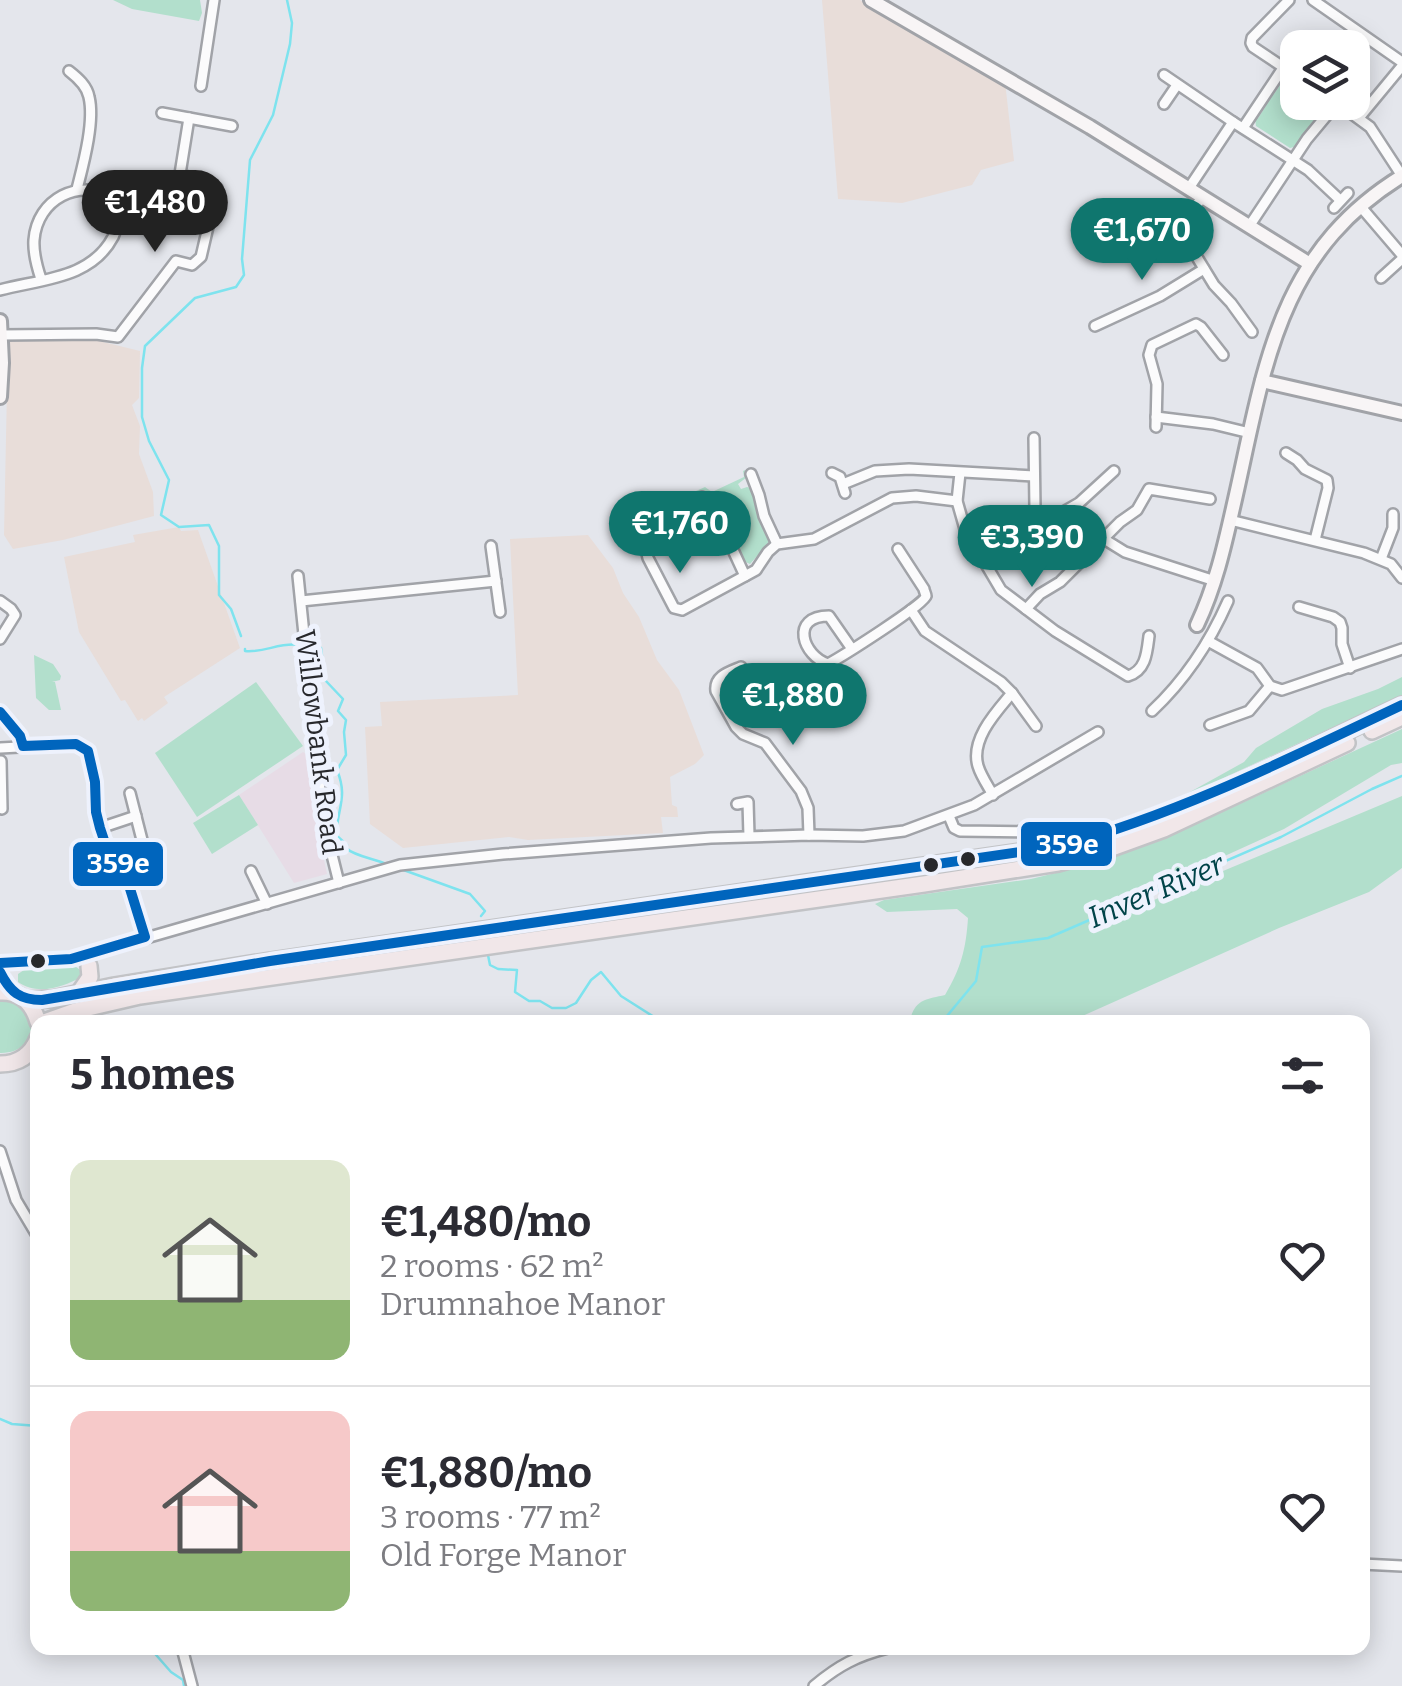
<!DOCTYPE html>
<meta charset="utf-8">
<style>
body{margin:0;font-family:Bitter,serif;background:#f7f7f7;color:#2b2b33;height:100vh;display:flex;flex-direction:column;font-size:38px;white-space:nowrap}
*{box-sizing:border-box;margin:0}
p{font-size:32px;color:#7c7c81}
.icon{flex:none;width:55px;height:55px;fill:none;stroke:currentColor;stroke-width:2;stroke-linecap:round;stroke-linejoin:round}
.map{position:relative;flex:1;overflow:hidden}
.side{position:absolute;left:30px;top:1015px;width:1340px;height:640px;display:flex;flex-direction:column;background:#fff;border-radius:20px;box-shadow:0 5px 25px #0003}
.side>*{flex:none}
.buttons{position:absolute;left:1280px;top:30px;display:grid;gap:20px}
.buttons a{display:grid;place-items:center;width:90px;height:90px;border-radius:20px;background:#fff;box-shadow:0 5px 25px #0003;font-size:50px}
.price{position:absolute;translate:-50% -85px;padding:0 22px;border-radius:35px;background:#0f766e;color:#fff;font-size:32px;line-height:65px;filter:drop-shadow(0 2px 5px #0008)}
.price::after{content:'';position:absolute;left:50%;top:60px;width:30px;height:22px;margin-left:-15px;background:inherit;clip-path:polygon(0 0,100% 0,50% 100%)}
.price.active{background:#222;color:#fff}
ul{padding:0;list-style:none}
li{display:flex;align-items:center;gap:30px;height:250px;padding:0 40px}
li+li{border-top:2px solid #e1e1e2}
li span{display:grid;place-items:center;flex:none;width:280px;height:200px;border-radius:20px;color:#555}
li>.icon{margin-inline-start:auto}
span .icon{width:120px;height:120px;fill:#fffc;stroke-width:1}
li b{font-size:42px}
h2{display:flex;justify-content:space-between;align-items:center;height:120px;padding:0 40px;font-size:42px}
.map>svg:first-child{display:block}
.commercial{fill:#e7dce6}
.industrial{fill:#e8ddd9}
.green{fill:#b2dfcc}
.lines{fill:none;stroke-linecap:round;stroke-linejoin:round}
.stream{stroke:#7ee3ee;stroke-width:2.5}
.street-casing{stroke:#a1a3a8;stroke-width:14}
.secondary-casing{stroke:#a1a3a8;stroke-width:18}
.highway-casing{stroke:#c2c3c6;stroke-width:20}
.street{stroke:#fbfbfc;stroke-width:9}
.secondary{stroke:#f8f5f6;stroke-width:12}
.highway{stroke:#f1e7e9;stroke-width:15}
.bus-1-casing{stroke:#eef2fd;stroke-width:18}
.bus-1{stroke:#0065bd;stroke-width:10}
.bus-dot{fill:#27282c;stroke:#eef2fd;stroke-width:4}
.labels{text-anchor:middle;stroke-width:10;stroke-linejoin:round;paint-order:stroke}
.street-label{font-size:28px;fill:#27282c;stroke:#eef2fd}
.water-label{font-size:30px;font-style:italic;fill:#004349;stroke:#eef2fd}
.line-badge{stroke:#eef2fd;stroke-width:4}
.badge-label{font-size:28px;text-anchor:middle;font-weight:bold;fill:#fff}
</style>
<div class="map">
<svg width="1402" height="1686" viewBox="0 0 1402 1686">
<rect width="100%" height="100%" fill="#e4e6ec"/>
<polygon class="commercial" points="303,752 309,756 314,814 327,874 294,883 239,795"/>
<g class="industrial">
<polygon points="822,0 860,0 1005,82 1014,161 981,170 972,185 902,203 838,199"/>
<polygon points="95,340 140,351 139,398 132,405 140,426 139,454 153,492 154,516 63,540 13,549 4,535 8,341"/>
<polygon points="179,527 181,531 198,530 240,648 164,697 168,703 144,721 142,718 138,721 125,700 121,701 79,632 64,557 135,542 133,535"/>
<polygon points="588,535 613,568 623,593 639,617 657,660 679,690 704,755 695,764 670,777 672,805 677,807 678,817 661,817 663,833 528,840 509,837 403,848 370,824 365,727 382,726 380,702 518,695 510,539"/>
</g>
<g class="green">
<polygon points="113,0 200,0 202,13 199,21 132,9"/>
<polygon points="1281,77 1289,77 1297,83 1298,102 1327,103 1294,147 1290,148 1256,126 1255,118 1258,118 1266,106 1265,102 1269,96 1274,94 1282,82"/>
<polygon points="745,470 747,477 738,484 741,489 747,487 754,489 769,533 769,540 767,545 750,564 741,560 733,538 712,509 714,501 721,498 719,492 710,494 704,490 697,493 696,491 705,487 712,492 744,477 743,471"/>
<polygon points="34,655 53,664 61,676 60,680 52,682 55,682 61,710 49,710 36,698"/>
<polygon points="1402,677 1402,695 1172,802 1244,762 1256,748 1322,709 1378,689"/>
<polygon points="256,682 303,746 197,817 155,753"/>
<path d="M1402 729V763L1391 765 1284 829 1185 874 1118 915 1402 796V868L1369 892 1279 928 1069 1022H918L911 1017C916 999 928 999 945 995 961 968 966 949 968 918L957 909 887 912 875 904 884 900 1031 879 1076 868 1159 841Z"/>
<polygon points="239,795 258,825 212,854 193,823"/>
<path d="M76 967 83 972 82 977C62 987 38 996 18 982V974L24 970Z"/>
<path d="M0 1000C41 1000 42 1054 0 1053Z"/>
</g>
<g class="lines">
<g class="stream">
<polyline points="241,636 231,609 219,595 219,546 209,525 179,527 161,515 169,480 149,441 142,417 142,368 145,346 195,298 236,287 244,275 242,259 250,160 273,115 290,44 292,23 287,0"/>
<path d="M313 647 321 648 325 680 343 699 338 711 346 720 344 732 346 755 337 770C348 797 338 806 336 835L347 845 346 848C354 856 375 859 386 864"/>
<path d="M245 649V651C264 653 280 642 299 645"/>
<polyline points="398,868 470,894 485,911 481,916"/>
<polyline points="488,955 490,965 498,969 517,970 515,992 529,1001 540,1001 552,1008 566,1008 576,1003 591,980 601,972 621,996 662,1022"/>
<polyline points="942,1022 976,981 982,947 1048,938 1281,837 1372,789 1402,776"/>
<polyline points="0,1419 12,1424 38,1426"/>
<polyline points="150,1648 171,1672 183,1680 184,1686"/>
</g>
<defs>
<g id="street">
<polyline points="1289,0 1252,38 1251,43 1253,47 1298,77"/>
<polyline points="1313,0 1402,62"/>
<path d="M69 71C78 78 87 86 89 97 95 122 83 165 77 189"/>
<polyline points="1164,75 1233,122"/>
<polyline points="201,86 214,0"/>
<polyline points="1336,102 1370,127 1402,176"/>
<polyline points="1164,104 1177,85"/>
<polyline points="162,113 232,126"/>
<polyline points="1359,118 1402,66"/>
<polyline points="1243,128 1283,68"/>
<polyline points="1189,188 1233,122 1308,170 1340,200"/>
<polyline points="1203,197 1182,222 1181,231 1214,285 1231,303 1252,332"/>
<polyline points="1361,207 1402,255"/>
<polyline points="1334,208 1348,193"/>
<polyline points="1250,225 1307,139 1337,103"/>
<polyline points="1381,278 1402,259"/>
<path d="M0 290C41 279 91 279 113 237 119 224 121 211 115 198 79 177 37 199 34 240 33 254 37 267 41 279"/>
<polyline points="1095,326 1160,296 1204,269"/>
<polyline points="2,335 96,334 118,337 176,261 192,265 201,257 217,188 180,174 189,118"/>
<polyline points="1156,417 1213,424 1250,433"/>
<polyline points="1156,427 1157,384 1149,355 1152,345 1196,324 1201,327 1223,355"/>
<polyline points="1034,438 1035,509"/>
<polyline points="1286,453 1297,460 1305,469 1327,480 1328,488 1315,540"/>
<polyline points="832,473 840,477 845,493"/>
<path d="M960 473 957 501 965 529 1001 590 1055 631 1128 676C1146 671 1147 652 1149 636"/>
<polyline points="751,474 759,495 764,516 777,544"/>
<polyline points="843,484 875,471 909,469 1034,476"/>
<polyline points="702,497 713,518 727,537 745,576"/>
<polyline points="1230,520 1364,553 1391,564 1402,578"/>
<polyline points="637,528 644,541 648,558 674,608 682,610 756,570 768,552 777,544 814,539 892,498 916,496 957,501"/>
<polyline points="1104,539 1125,552 1215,581"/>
<polyline points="491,546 500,612"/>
<polyline points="1091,551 1066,525 1063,516 1065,511 1079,503 1114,471"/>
<polyline points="1381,559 1393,528 1393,514"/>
<polyline points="298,576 320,790 331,851 339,883"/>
<polyline points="0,601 11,609 15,615 0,639"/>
<polyline points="301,601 496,581"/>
<polyline points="1299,607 1333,617 1340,622 1342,628 1342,644 1350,668"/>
<polyline points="1026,609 1040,594 1060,582 1120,522 1137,510 1149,489 1210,499"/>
<polyline points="911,610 925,631 1001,682 1012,693 1036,726"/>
<polyline points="1208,641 1257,668 1270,686 1282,690 1402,649"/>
<path d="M852 649 829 616C789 616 803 656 828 664 841 657 924 605 926 596 926 594 924 591 924 589L898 549"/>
<path d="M741 667C729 672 714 676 716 691L736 727 743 734 765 743 801 791 808 808 809 835"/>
<path d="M1152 711C1185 680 1210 642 1228 601"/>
<polyline points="0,712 20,736 23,746"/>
<polyline points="1210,725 1249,711 1270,686"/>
<polyline points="0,748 76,744 88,751 95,782 96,812 100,828 104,840 127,879 145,937"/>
<polyline points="1,761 2,809"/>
<polyline points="130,793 142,840"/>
<path d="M993 795C988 786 981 776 978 766 970 739 997 711 1012 693"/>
<polyline points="737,804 748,802 749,836"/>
<polyline points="949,816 954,828 960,831 1051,832 1059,836 1061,846"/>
<polyline points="100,828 136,816"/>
<polyline points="251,871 267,904"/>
<polyline points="0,963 71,959 87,955 400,865 503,854 711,838 809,835 863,836 904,831 974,805 1098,732"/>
<polyline points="0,1151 16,1200 38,1237"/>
<polyline points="1362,1564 1402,1566"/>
<polyline points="182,1648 192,1686"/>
<path d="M814 1686C839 1665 857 1656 888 1648"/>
</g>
<g id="secondary">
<polyline points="871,0 1090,127 1310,264"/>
<polyline points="0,321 2,363 0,397"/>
<polyline points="1262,381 1402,413"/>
<path d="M1197 625C1215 587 1224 548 1233 508 1264 374 1274 255 1402 176"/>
<polyline points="0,972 9,992"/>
</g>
<g id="highway">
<polyline points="1372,731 1402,717"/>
<path d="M0 992C21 991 33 1004 38 1022"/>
<polyline points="79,993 90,977 89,966"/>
<path d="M27 1000 52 999 114 986 270 961 1061 846C1182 817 1290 757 1402 705"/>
<polyline points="44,1022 75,1011 140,996 924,884 1058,863 1109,849 1164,829 1347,743"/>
<path d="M0 1064C18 1064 31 1056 38 1038"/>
</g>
</defs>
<use href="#street" class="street-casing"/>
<use href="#secondary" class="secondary-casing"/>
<use href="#highway" class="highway-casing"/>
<use href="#street" class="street"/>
<use href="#secondary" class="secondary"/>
<use href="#highway" class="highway"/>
<defs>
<g id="bus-1">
<polyline points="0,712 20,736 23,746 76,744 88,751 95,782 96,812 100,828 104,840 127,879 145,937 71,959 0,963"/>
<path d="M0 972C10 992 20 1000 42 1000L270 961 1061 846C1181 813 1290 758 1402 705"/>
</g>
</defs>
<use href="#bus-1" class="bus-1-casing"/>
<use href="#bus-1" class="bus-1"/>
</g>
<g class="bus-dot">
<circle cx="968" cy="859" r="9"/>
<circle cx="931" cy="865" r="9"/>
<circle cx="38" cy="961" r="9"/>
</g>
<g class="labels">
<g class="street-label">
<text transform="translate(319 742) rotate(83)" y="10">Willowbank Road</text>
</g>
<g class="water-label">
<text transform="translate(1156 891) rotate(-23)" y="10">Inver River</text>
</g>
</g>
<g class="line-badge">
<rect x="1019" y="820" width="95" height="48" rx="10" fill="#0065bd"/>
<rect x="71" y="840" width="94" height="48" rx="10" fill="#0065bd"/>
</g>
<g class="badge-label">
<text x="1067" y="854">359e</text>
<text x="118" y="873">359e</text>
</g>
</svg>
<div class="buttons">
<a><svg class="icon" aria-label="layers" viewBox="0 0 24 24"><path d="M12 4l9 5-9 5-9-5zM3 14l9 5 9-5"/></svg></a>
</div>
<b class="price active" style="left:155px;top:255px">€1,480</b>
<b class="price" style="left:1142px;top:283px">€1,670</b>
<b class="price" style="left:680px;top:576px">€1,760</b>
<b class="price" style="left:1032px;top:590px">€3,390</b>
<b class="price" style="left:793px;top:748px">€1,880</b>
<section class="side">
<h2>5 homes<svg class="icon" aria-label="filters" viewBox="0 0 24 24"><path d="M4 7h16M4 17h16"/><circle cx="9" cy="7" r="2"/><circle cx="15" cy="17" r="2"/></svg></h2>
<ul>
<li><span style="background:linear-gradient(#dfe7d0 70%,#8fb573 0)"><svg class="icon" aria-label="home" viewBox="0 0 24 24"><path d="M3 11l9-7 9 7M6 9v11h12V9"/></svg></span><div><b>€1,480/mo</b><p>2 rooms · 62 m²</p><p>Drumnahoe Manor</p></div><svg class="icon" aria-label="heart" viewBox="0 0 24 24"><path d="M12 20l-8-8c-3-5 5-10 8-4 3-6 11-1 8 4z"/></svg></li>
<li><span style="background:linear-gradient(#f6c9c9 70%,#8fb573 0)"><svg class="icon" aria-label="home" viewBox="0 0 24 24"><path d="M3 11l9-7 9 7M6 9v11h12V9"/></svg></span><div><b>€1,880/mo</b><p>3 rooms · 77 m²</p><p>Old Forge Manor</p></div><svg class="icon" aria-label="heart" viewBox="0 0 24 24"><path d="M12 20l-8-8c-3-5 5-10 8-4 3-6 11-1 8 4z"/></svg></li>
</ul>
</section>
</div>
